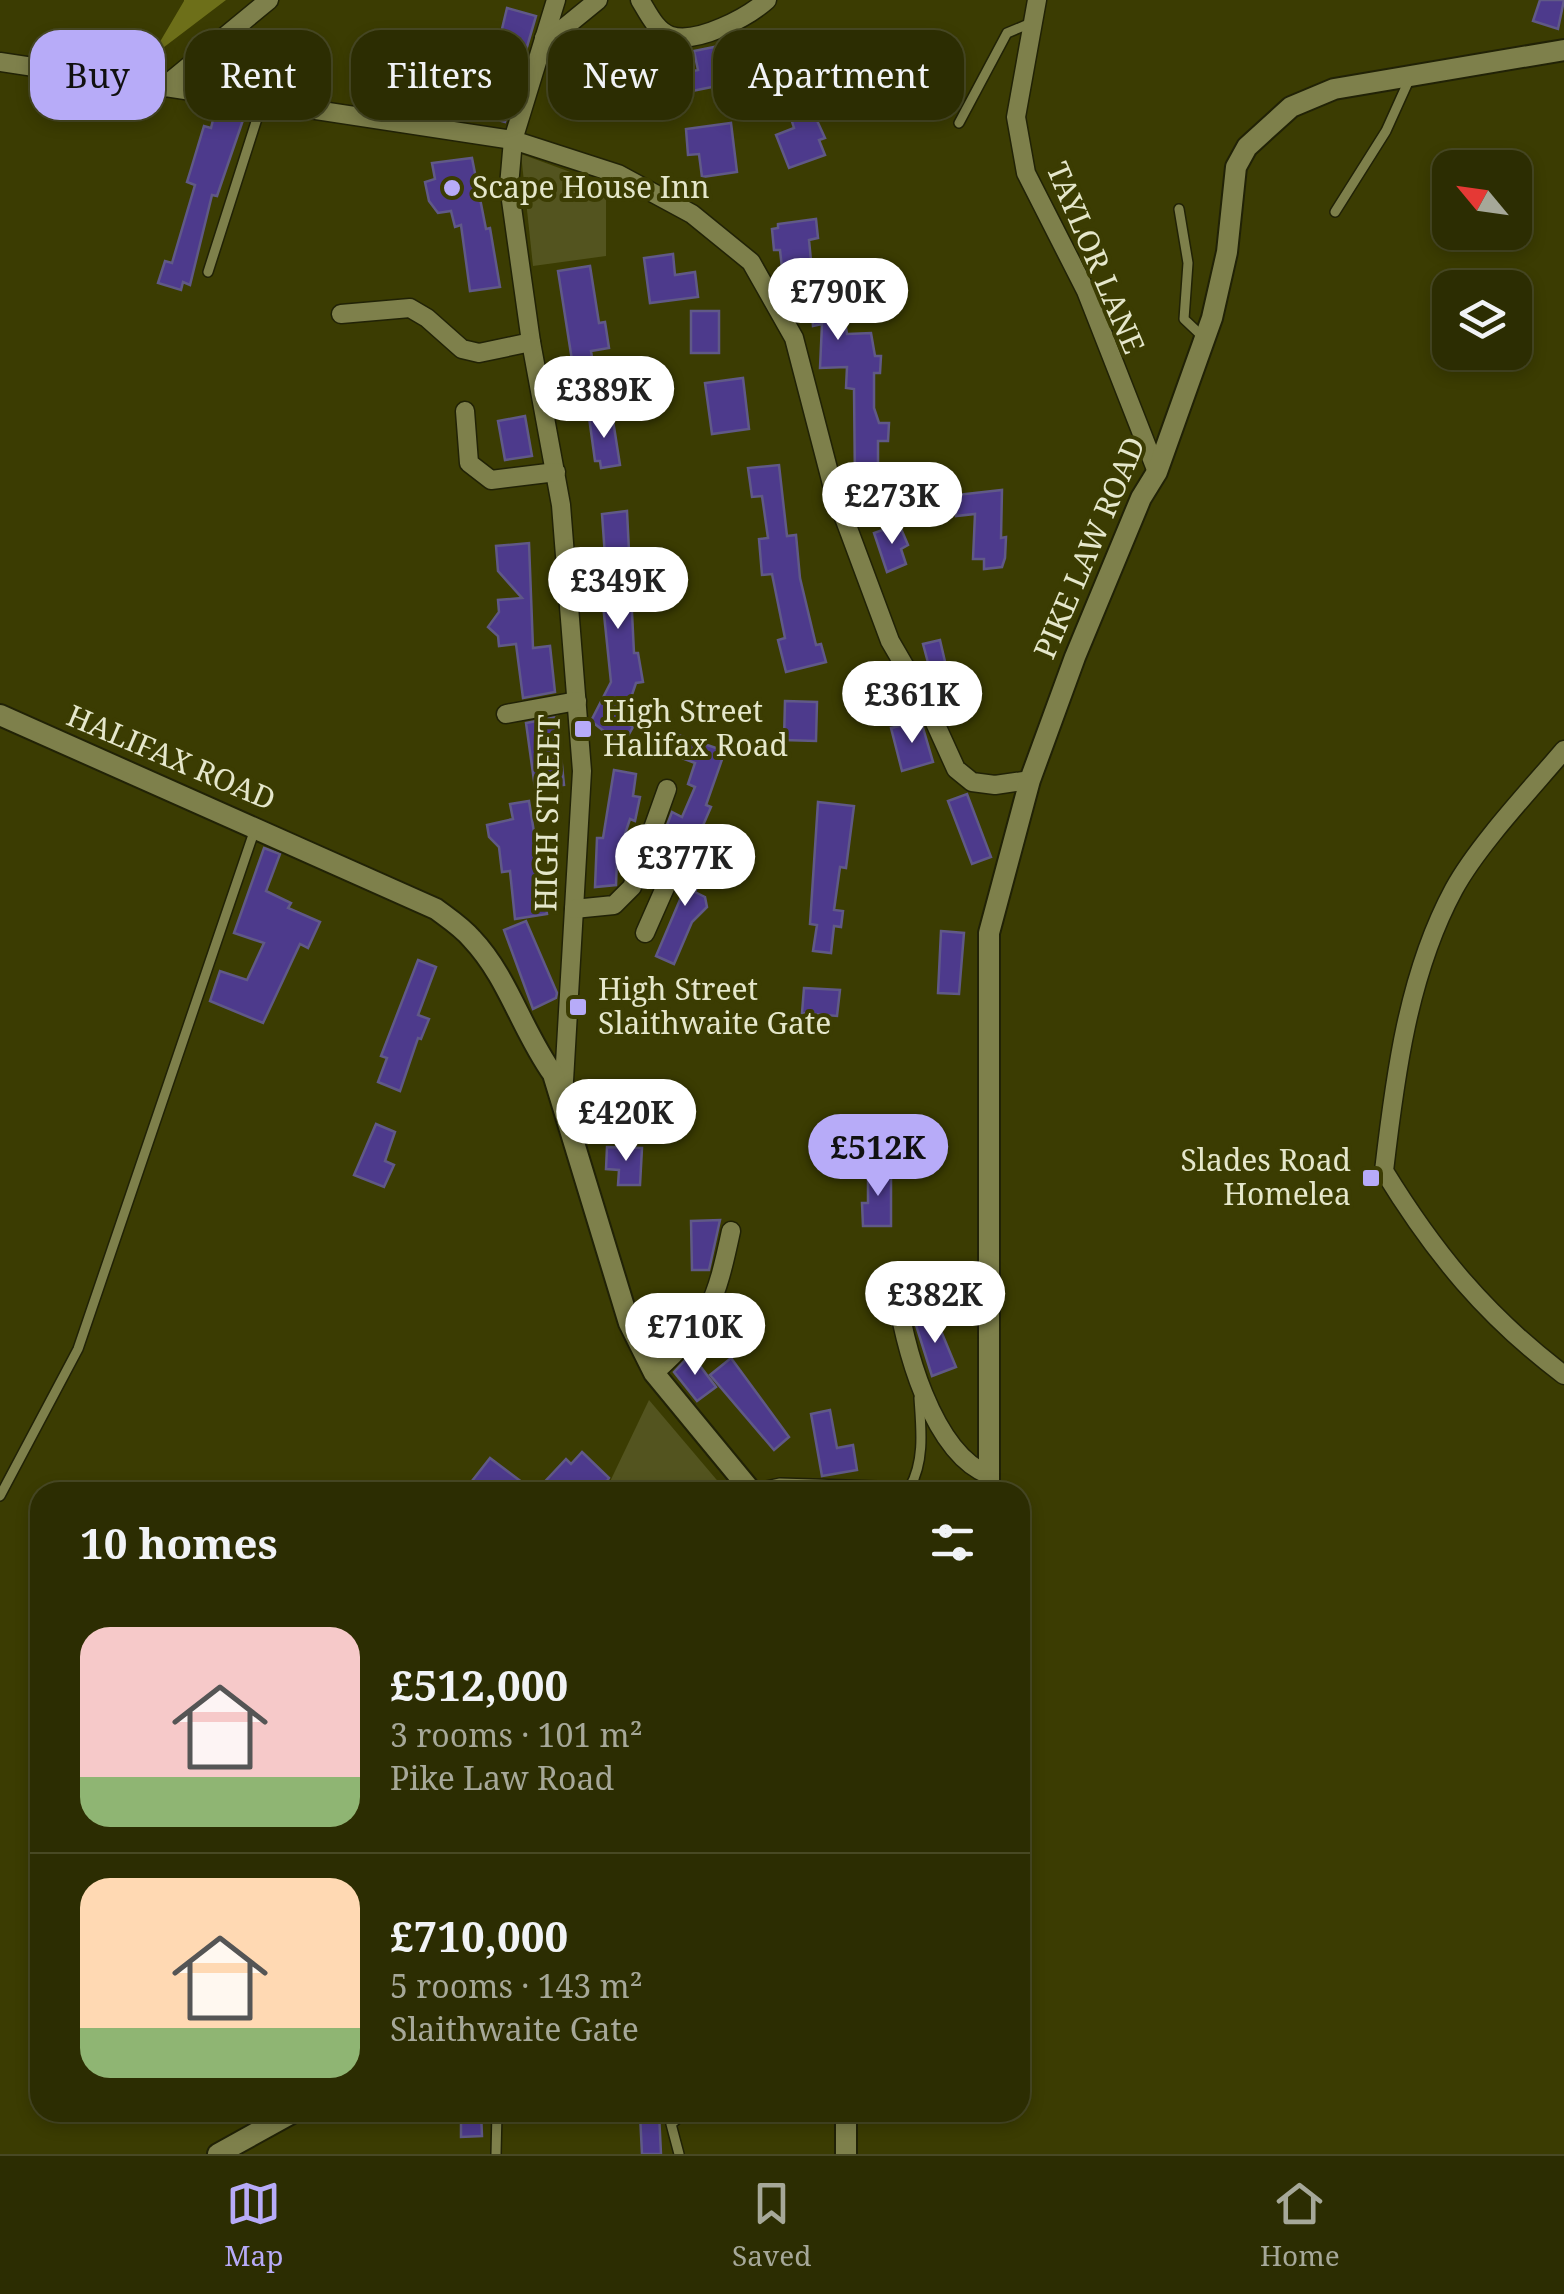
<!DOCTYPE html>
<meta charset="utf-8">
<style>
body{margin:0;font-family:"Noto Serif",serif;background:#34350c;color:#f1f3f6;height:100vh;display:flex;flex-direction:column;font-size:38px;white-space:nowrap}
*{box-sizing:border-box;margin:0}
p{font-size:32px;color:#a6a899}
.icon{flex:none;width:55px;height:55px;fill:none;stroke:currentColor;stroke-width:2;stroke-linecap:round;stroke-linejoin:round}
.map{position:relative;flex:1;overflow:hidden}
.panel{position:absolute;left:30px;top:1482px;width:1000px;height:640px;display:flex;flex-direction:column;background:#2c2d02;border-radius:30px;box-shadow:0 5px 15px #0003,0 0 0 2px #484924}
.panel>*{flex:none}
.banner{position:absolute;left:30px;top:30px;width:1000px;height:90px;display:flex;gap:20px}
.needle{width:65px;rotate:299deg}
.tools{position:absolute;left:1432px;top:150px;display:grid;gap:20px}
.tools a{display:grid;place-items:center;width:100px;height:100px;border-radius:20px;background:#2c2d02;box-shadow:0 5px 15px #0003,0 0 0 2px #484924;font-size:50px}
.price{position:absolute;translate:-50% -85px;padding:0 22px;border-radius:35px;background:#fff;color:#222;font-size:32px;line-height:65px;filter:drop-shadow(0 2px 5px #0008)}
.price::after{content:'';position:absolute;left:50%;top:60px;width:30px;height:22px;margin-left:-15px;background:inherit;clip-path:polygon(0 0,100% 0,50% 100%)}
.price.current{background:#b7abf8;color:#111}
ul{padding:0;list-style:none}
li{display:flex;align-items:center;gap:30px;height:250px;padding:0 50px}
li+li{border-top:2px solid #484924}
li span{display:grid;place-items:center;flex:none;width:280px;height:200px;border-radius:30px;color:#555}
li>.icon{margin-inline-start:auto}
span .icon{width:120px;height:120px;fill:#fffc;stroke-width:1}
li b{font-size:42px}
h2{display:flex;justify-content:space-between;align-items:center;height:120px;padding:0 50px;font-size:42px}
.pill{padding:0 35px;border-radius:30px;background:#2c2d02;box-shadow:0 5px 15px #0003,0 0 0 2px #484924;font-size:35px;line-height:90px}
.pill.current{background:#b7abf8;color:#111}
.tab-bar{display:flex;justify-content:space-around;align-items:center;height:140px;border-top:2px solid #484924;background:#2c2d02;font-size:28px;color:#a6a899}
.tab-bar a{display:grid;justify-items:center;gap:5px}
.tab-bar .current{color:#b7abf8}
.map>svg:first-child{display:block}
.green{fill:#53541f}
.forest{fill:#6d6f19}
.building{fill:#4d3a8c;stroke:#605987;stroke-width:2.5}
.lines{fill:none;stroke-linecap:round;stroke-linejoin:round}
.service-casing{stroke:#212206;stroke-width:12}
.minor-casing{stroke:#212206;stroke-width:21}
.tertiary-casing{stroke:#212206;stroke-width:24}
.service{stroke:#7e804b;stroke-width:9}
.minor{stroke:#7e804b;stroke-width:18}
.tertiary{stroke:#7e804b;stroke-width:20}
.poi-dot{fill:#b7abf8;stroke:#3b3c02;stroke-width:4}
.labels{text-anchor:middle;stroke-width:8;stroke-linejoin:round;paint-order:stroke}
.poi-label{font-size:30px;fill:#e5e7cb;stroke:#3b3c02;text-anchor:start}
.street-label{font-size:30px;fill:#e5e7cb;stroke:#3b3c02}
</style>
<div class="map">
<svg width="1564" height="2154" viewBox="0 0 1564 2154">
<rect width="100%" height="100%" fill="#3b3c02"/>
<g class="green">
<polygon points="521,154 606,185 606,256 533,266"/>
<polygon points="649,1400 727,1492 605,1492"/>
</g>
<polygon class="forest" points="184,0 226,0 151,57 184,1"/>
<g class="building">
<polygon points="1540,0 1564,0 1558,29 1533,21"/>
<polygon points="507,8 536,16 505,122 476,114 481,97 491,99 503,60 495,58"/>
<polygon points="714,47 722,85 677,94 673,75 698,70 694,51"/>
<polygon points="809,103 825,138 819,140 825,155 789,168 776,135 794,128 789,112"/>
<polygon points="215,112 243,120 217,196 212,195 190,285 183,282 181,290 158,283 165,261 172,263 195,185 187,182 191,169 204,126 211,128"/>
<polygon points="731,123 737,172 702,177 699,154 688,155 686,129"/>
<polygon points="472,158 486,229 490,228 500,287 470,291 461,225 455,227 451,211 438,213 429,201 425,182 435,179 432,163"/>
<polygon points="816,219 818,238 809,240 813,281 838,279 847,334 871,333 875,356 881,356 880,373 874,373 874,408 879,423 889,423 888,441 878,441 878,483 855,483 854,389 846,388 847,367 820,368 822,324 813,326 812,312 803,313 795,265 782,268 780,250 774,250 772,229 778,228 778,224"/>
<polygon points="673,254 675,275 695,272 698,297 650,303 644,258"/>
<polygon points="590,266 599,323 605,322 609,348 591,351 594,370 574,373 558,271"/>
<rect x="691" y="311" width="28" height="42"/>
<polygon points="743,378 749,429 712,434 705,383"/>
<polygon points="612,414 620,465 601,468 600,461 595,461 589,417"/>
<polygon points="525,416 532,456 505,460 498,421"/>
<polygon points="779,465 787,536 796,535 800,578 816,645 821,644 826,662 786,672 778,640 785,638 772,574 762,575 759,539 768,538 762,496 752,497 748,468"/>
<polygon points="1002,490 1001,538 1006,537 1005,558 1002,567 984,569 984,559 973,559 975,514 956,516 956,495"/>
<polygon points="627,511 634,653 638,653 643,682 636,683 623,721 633,727 620,750 606,741 610,736 591,721 611,682 601,585 607,584 602,514"/>
<polygon points="899,524 908,545 901,549 906,564 887,572 874,533"/>
<polygon points="529,543 533,648 550,646 555,692 523,698 516,644 499,646 498,636 488,627 499,612 498,600 522,598 498,571 496,546"/>
<polygon points="940,640 953,696 938,700 923,644"/>
<polygon points="785,701 817,702 816,741 784,740"/>
<polygon points="557,717 564,785 535,788 526,723"/>
<polygon points="921,721 933,762 902,771 891,728"/>
<polygon points="675,734 725,751 706,805 711,807 694,846 664,833 672,812 682,817 695,787 688,784 695,763 668,753"/>
<polygon points="614,770 636,774 633,796 640,797 635,821 630,819 624,837 623,860 617,860 616,885 595,887 597,838 603,838"/>
<polygon points="967,794 991,857 972,864 948,801"/>
<polygon points="529,801 547,914 515,919 510,871 502,872 499,847 489,837 487,825 513,819 510,804"/>
<polygon points="818,802 854,806 846,868 840,867 834,910 843,911 841,927 834,926 831,953 813,951 817,925 810,924"/>
<polygon points="264,848 280,854 266,891 291,903 288,908 320,922 308,948 300,944 263,1023 210,1001 220,971 247,980 264,943 234,933"/>
<polygon points="690,852 709,861 695,892 705,897 707,907 692,922 674,964 656,956 682,895 677,892"/>
<polygon points="526,921 557,993 556,998 533,1009 504,930"/>
<polygon points="941,931 964,933 959,994 938,993"/>
<polygon points="418,960 436,967 418,1015 429,1019 421,1039 418,1038 400,1091 378,1082 387,1058 381,1056"/>
<polygon points="804,988 840,990 837,1016 802,1013"/>
<polygon points="376,1124 395,1132 385,1161 394,1165 384,1187 354,1175"/>
<polygon points="607,1147 642,1148 640,1185 618,1185 619,1170 606,1169"/>
<polygon points="868,1170 891,1170 891,1226 863,1226 862,1203 868,1203"/>
<polygon points="720,1220 709,1270 692,1270 691,1221"/>
<polygon points="934,1314 956,1367 932,1376 915,1322"/>
<polygon points="691,1354 716,1387 697,1401 674,1372"/>
<polygon points="731,1358 789,1437 774,1450 710,1375"/>
<polygon points="830,1410 837,1448 853,1445 857,1470 822,1476 811,1414"/>
<polygon points="582,1452 609,1478 600,1492 488,1492 472,1481 490,1458 535,1492 566,1459 571,1464"/>
<polygon points="461,2112 481,2112 482,2136 461,2137"/>
<polygon points="659,2113 661,2154 642,2154 640,2114"/>
</g>
<g class="lines">
<defs>
<g id="service">
<polyline points="959,123 1007,33 1031,23"/>
<polyline points="1179,209 1188,263 1184,319 1203,337"/>
<polyline points="1335,212 1386,131 1409,80"/>
<polyline points="208,272 262,103"/>
<path d="M752 1489 780 1483 910 1487C925 1460 921 1428 919 1398"/>
<polyline points="0,1496 78,1349 255,829"/>
<polyline points="496,2154 497,2112"/>
<polyline points="679,2154 671,2124 686,2112"/>
</g>
<g id="minor">
<polyline points="556,0 513,140 509,186 531,342 561,505 582,771 563,1098"/>
<path d="M640 0C648 13 656 31 671 36 698 44 748 17 767 0"/>
<polyline points="1037,0 1016,117 1026,173 1086,291 1157,472"/>
<polyline points="544,38 560,31 598,0"/>
<polyline points="0,62 513,140 618,174 692,214 751,262 794,338 833,488 890,641 926,703 956,769 972,782 995,785 1030,780"/>
<polyline points="161,89 269,0"/>
<polyline points="341,314 410,308 427,318 462,349 479,353 531,342"/>
<polyline points="465,411 469,463 491,480 556,472"/>
<polyline points="506,714 577,701"/>
<path d="M1564 750C1531 789 1478 845 1454 889 1408 974 1395 1076 1384 1171 1435 1254 1486 1316 1564 1375"/>
<polyline points="574,909 614,905 632,887 667,789"/>
<polyline points="645,933 675,865 674,852 648,841"/>
<path d="M896 1287C903 1344 932 1453 989 1475"/>
<path d="M654 1373C709 1324 716 1301 731 1231"/>
</g>
<g id="tertiary">
<path d="M0 715 436 909C448 918 462 927 472 939 508 977 522 1031 553 1074L629 1323 654 1373 752 1492"/>
<polyline points="989,1492 989,933 1030,780 1075,657 1141,498 1157,472 1212,318 1227,252 1236,167 1247,147 1291,107 1334,89 1564,50"/>
<polyline points="218,2154 294,2112"/>
<polyline points="846,2154 846,2112"/>
</g>
</defs>
<use href="#service" class="service-casing"/>
<use href="#minor" class="minor-casing"/>
<use href="#tertiary" class="tertiary-casing"/>
<use href="#service" class="service"/>
<use href="#minor" class="minor"/>
<use href="#tertiary" class="tertiary"/>
</g>
<g class="poi-dot">
<circle cx="452" cy="188" r="10"/>
<rect x="573" y="719" width="20" height="20" rx="5"/>
<rect x="568" y="997" width="20" height="20" rx="5"/>
<rect x="1361" y="1168" width="20" height="20" rx="5"/>
</g>
<g class="labels">
<g class="poi-label">
<text x="472" y="198">Scape House Inn</text>
<text x="603" y="722">High Street<tspan x="603" dy="34">Halifax Road</tspan></text>
<text x="598" y="1000">High Street<tspan x="598" dy="34">Slaithwaite Gate</tspan></text>
<text x="1351" y="1171" text-anchor="end">Slades Road<tspan x="1351" dy="34">Homelea</tspan></text>
</g>
<g class="street-label">
<text transform="translate(1095 258) rotate(67)" y="10">TAYLOR LANE</text>
<text transform="translate(1090 548) rotate(-67)" y="10">PIKE LAW ROAD</text>
<text transform="translate(171 758) rotate(23)" y="10">HALIFAX ROAD</text>
<text transform="translate(548 813) rotate(-89)" y="10">HIGH STREET</text>
</g>
</g>
</svg>
<div class="tools">
<a><svg class="needle" viewBox="-14 -14 28 28"><path d="M0-13l5 13h-10z" fill="#e53935"/><path d="M0 13l5-13h-10z" fill="#a6a899"/></svg></a>
<a><svg class="icon" aria-label="layers" viewBox="0 0 24 24"><path d="M12 4l9 5-9 5-9-5zM3 14l9 5 9-5"/></svg></a>
</div>
<b class="price" style="left:838px;top:343px">£790K</b>
<b class="price" style="left:604px;top:441px">£389K</b>
<b class="price" style="left:892px;top:547px">£273K</b>
<b class="price" style="left:618px;top:632px">£349K</b>
<b class="price" style="left:912px;top:746px">£361K</b>
<b class="price" style="left:685px;top:909px">£377K</b>
<b class="price" style="left:626px;top:1164px">£420K</b>
<b class="price current" style="left:878px;top:1199px">£512K</b>
<b class="price" style="left:935px;top:1346px">£382K</b>
<b class="price" style="left:695px;top:1378px">£710K</b>
<div class="banner">
<a class="pill current">Buy</a>
<a class="pill">Rent</a>
<a class="pill">Filters</a>
<a class="pill">New</a>
<a class="pill">Apartment</a>
</div>
<section class="panel">
<h2>10 homes<svg class="icon" aria-label="filters" viewBox="0 0 24 24"><path d="M4 7h16M4 17h16"/><circle cx="9" cy="7" r="2"/><circle cx="15" cy="17" r="2"/></svg></h2>
<ul>
<li><span style="background:linear-gradient(#f6c9c9 75%,#8fb573 0)"><svg class="icon" aria-label="home" viewBox="0 0 24 24"><path d="M3 11l9-7 9 7M6 9v11h12V9"/></svg></span><div><b>£512,000</b><p>3 rooms · 101 m²</p><p>Pike Law Road</p></div></li>
<li><span style="background:linear-gradient(#ffd9b3 75%,#8fb573 0)"><svg class="icon" aria-label="home" viewBox="0 0 24 24"><path d="M3 11l9-7 9 7M6 9v11h12V9"/></svg></span><div><b>£710,000</b><p>5 rooms · 143 m²</p><p>Slaithwaite Gate</p></div></li>
</ul>
</section>
</div>
<nav class="tab-bar">
<a class="current"><svg class="icon" aria-label="map" viewBox="0 0 24 24"><path d="M3 6l6-2 6 2 6-2v14l-6 2-6-2-6 2zM9 4v14M15 6v14"/></svg>Map</a>
<a><svg class="icon" aria-label="saved" viewBox="0 0 24 24"><path d="M7 4h10v16l-5-4-5 4z"/></svg>Saved</a>
<a><svg class="icon" aria-label="home" viewBox="0 0 24 24"><path d="M3 11l9-7 9 7M6 9v11h12V9"/></svg>Home</a>
</nav>
